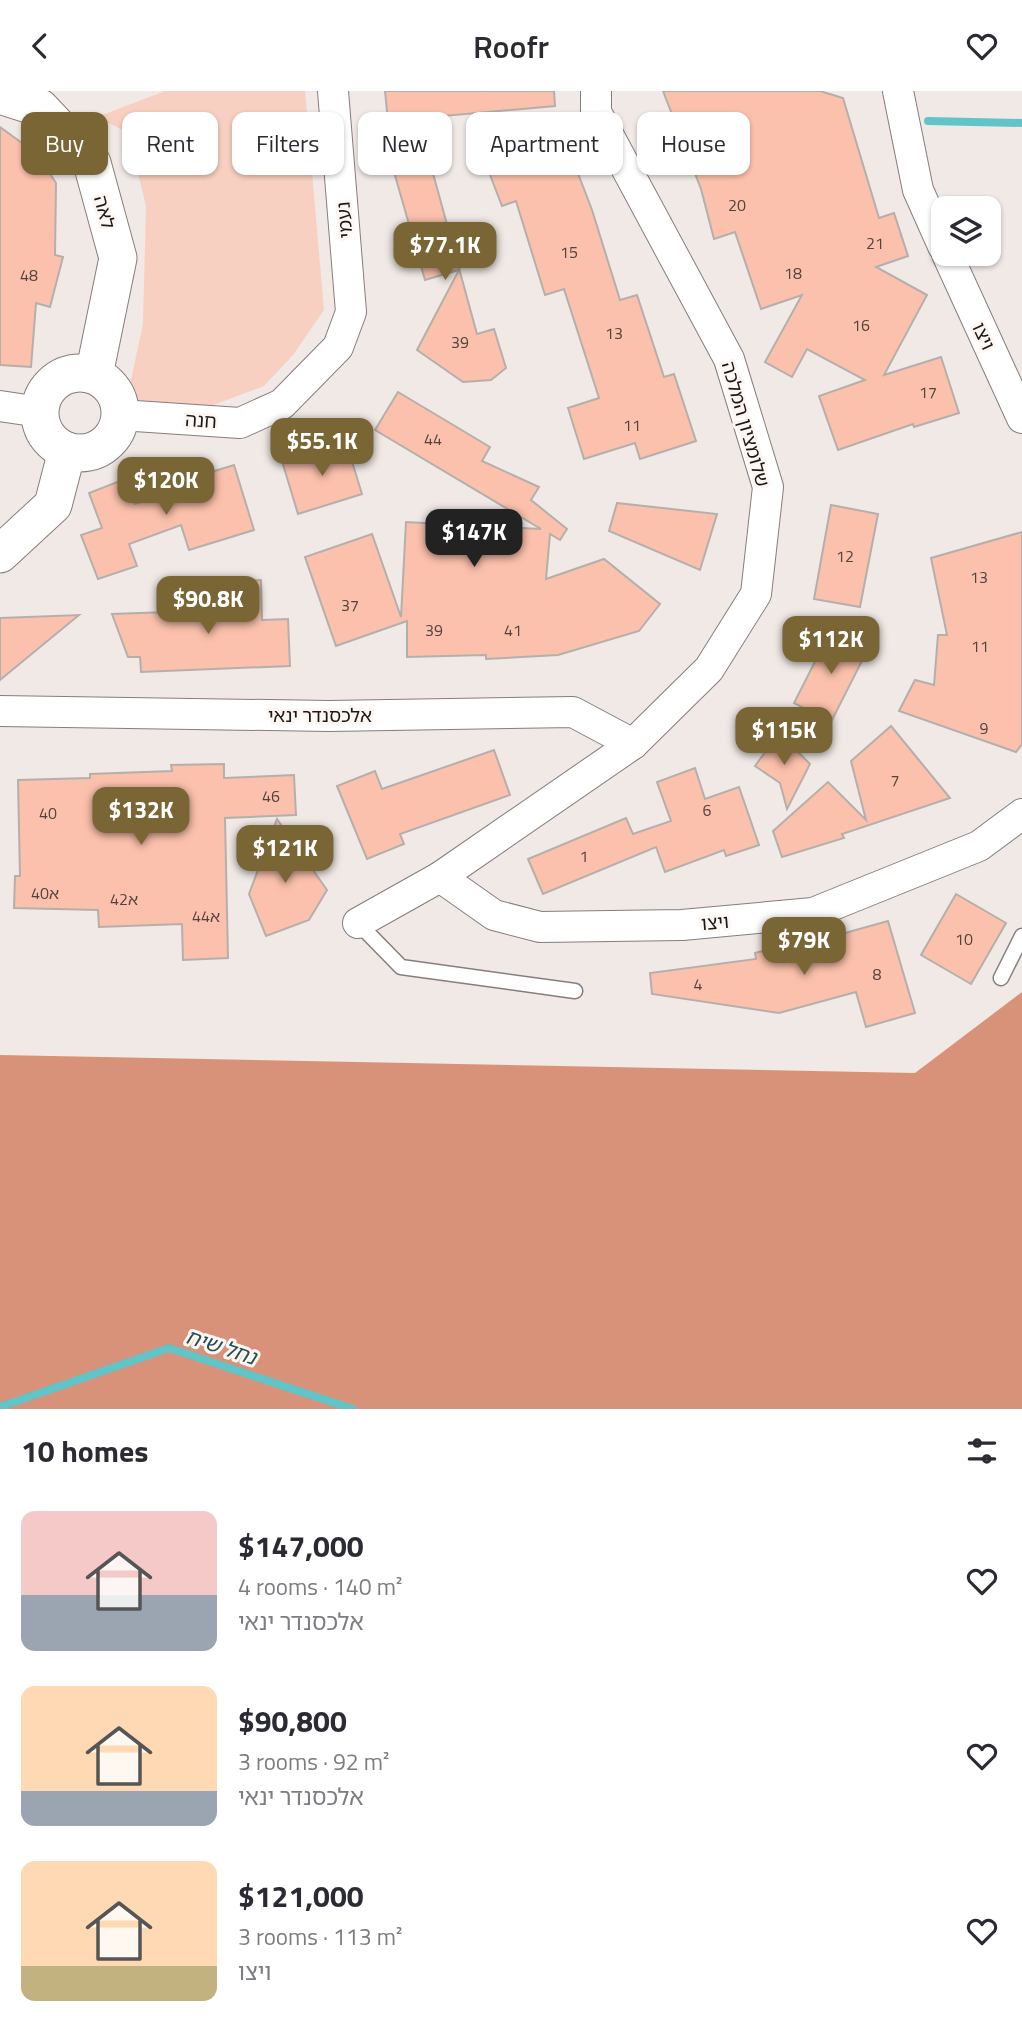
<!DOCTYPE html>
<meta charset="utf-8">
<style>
body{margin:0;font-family:"Titillium Web","Noto Sans Hebrew",sans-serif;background:#f2f2f3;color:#2b2b33;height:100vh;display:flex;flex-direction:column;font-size:26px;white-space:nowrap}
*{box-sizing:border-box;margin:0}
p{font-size:23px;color:#7c7c81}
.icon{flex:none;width:38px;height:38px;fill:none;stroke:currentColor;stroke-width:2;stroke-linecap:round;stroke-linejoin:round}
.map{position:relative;height:1318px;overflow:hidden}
.drawer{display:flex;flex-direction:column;background:#fff;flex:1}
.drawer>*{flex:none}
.hud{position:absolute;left:21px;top:21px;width:980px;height:63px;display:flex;gap:14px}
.buttons{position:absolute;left:931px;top:105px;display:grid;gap:14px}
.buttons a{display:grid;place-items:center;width:70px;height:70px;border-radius:14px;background:#fff;box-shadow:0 2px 5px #0004;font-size:35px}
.price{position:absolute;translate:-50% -60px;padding:0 16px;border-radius:14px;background:#7a6635;color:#fff;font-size:23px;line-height:46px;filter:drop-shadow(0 2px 4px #0008)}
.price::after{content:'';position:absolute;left:50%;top:42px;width:21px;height:16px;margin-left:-10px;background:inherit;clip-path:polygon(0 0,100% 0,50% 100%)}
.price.current{background:#222;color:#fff}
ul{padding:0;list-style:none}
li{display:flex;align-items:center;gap:21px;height:175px;padding:0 21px}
li span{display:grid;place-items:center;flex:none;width:196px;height:140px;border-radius:14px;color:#555}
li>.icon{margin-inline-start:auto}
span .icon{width:84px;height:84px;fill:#fffc;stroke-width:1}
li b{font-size:30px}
h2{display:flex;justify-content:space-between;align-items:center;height:84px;padding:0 21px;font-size:30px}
.tag{padding:0 24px;border-radius:14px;background:#fff;box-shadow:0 2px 5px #0004;font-size:24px;line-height:63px}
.tag.current{background:#7a6635;color:#fff}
header{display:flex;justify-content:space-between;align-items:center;height:91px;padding:0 21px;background:#fff;font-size:32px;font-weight:600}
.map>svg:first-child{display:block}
.green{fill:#f8d0c1}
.forest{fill:#d89279}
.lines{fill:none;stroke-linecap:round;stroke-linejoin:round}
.stream{stroke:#62c4c7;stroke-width:8}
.building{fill:#fbc1ac;stroke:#b5afac;stroke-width:2}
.service-casing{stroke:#857e7c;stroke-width:17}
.minor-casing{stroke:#857e7c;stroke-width:32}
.tertiary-casing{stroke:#857e7c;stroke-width:39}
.service{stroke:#fff;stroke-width:14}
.minor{stroke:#fff;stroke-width:30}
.tertiary{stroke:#fff;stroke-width:37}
.labels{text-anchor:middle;stroke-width:6;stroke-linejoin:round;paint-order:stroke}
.number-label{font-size:16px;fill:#53433d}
.street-label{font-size:19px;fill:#1b1918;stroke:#fdf6f3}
.water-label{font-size:21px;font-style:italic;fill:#245052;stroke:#fdf6f3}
</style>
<header><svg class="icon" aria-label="back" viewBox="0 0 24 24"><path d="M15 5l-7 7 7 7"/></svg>Roofr<svg class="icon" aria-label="heart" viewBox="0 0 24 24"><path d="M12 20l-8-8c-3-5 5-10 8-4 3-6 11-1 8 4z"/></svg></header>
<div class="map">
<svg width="1022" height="1318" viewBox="0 0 1022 1318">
<rect width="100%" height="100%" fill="#f0e9e6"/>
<polygon class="green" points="165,0 305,0 324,219 293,264 264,295 200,319 127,307 143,233 146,115 128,42 97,26"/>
<polygon class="forest" points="1022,901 1022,1318 0,1318 0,964 915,982"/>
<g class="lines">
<g class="stream">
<polyline points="928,30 1022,32"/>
<polyline points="0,1316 169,1257 353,1318"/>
</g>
</g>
<g class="building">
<polygon points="385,0 554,0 555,15 388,30"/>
<polygon points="663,0 820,0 843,7 879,127 894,122 908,165 876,176 927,204 884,284 941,266 959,322 914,336 913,333 838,359 819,305 865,289 807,258 792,286 765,271 802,204 761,218 735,141 714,148 701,98"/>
<polygon points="551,29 552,32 558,30 592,119 620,209 637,204 664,286 674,283 696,350 640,368 635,352 584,368 568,317 599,307 564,198 545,204 516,110 502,115 477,50"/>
<polygon points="0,36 37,63 56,92 55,164 63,166 50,216 36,212 31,276 0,274"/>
<polygon points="428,64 477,243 494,238 506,277 491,289 463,291 417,259 459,179 425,189 392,74"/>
<polygon points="398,301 490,356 482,370 539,396 531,409 567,438 560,449 550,443 546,488 604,468 660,513 639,540 558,564 486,568 486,564 407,566 407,530 336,555 305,466 372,443 401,526 406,431 541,438 375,339"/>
<polygon points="346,351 362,403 298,423 282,370"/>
<polygon points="234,374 254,439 189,459 181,434 129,453 137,475 98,488 81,444 102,437 89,402 125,388 135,413 171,400 169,394"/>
<polygon points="617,412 717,423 700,479 609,440"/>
<polygon points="831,414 878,423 860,516 814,508"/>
<polygon points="1022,441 1022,653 1016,661 899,620 915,589 934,594 938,544 947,544 931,467"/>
<polygon points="261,489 262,529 288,528 290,575 141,581 140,566 128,566 112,523 227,519 226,491"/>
<polygon points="79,524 0,589 0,527"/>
<polygon points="831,539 868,558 831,631 794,612"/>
<polygon points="891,635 950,707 842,743 844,747 782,766 773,740 828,691 866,729 851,670"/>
<polygon points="779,642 810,673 787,718 780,692 755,675"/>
<polygon points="494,659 510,704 400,743 404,753 367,768 337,695 375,680 382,698"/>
<polygon points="224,673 224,687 294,684 296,724 225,727 228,867 183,869 182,833 99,836 98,819 14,817 15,785 20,785 18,689 90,687 90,683 172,680 171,674"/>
<polygon points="695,677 705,708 739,696 759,754 726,765 724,759 665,781 656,756 543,803 528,768 626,727 633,743 671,730 657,691"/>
<polygon points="277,728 327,799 309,829 266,845 249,803"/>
<polygon points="956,803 1006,832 971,893 921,864"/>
<polygon points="888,830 915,922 866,936 856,901 779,922 652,903 650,882 756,868 755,862 818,844 820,849"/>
</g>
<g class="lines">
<defs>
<g id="service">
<polyline points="358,832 401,876 575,900"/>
<polyline points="1001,887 1022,845"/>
</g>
<g id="minor">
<polyline points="596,0 596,21 729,268 768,396 756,503 709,578 633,653 440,786 494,824 540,836 682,834 813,822 979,755 1022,723"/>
<polyline points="898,0 918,99 943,155"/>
<polyline points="947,163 1022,327"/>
<polyline points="0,315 40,321"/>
<polyline points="120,324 240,332 282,313 338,256 351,221 333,0"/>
<polyline points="0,620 329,625 573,621 633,653"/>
<polyline points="358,832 440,786"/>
</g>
<g id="tertiary">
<polyline points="0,4 40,17 92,72 118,167 94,284"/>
<circle cx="80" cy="322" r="40"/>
<polyline points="0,463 53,414 67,360"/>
</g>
</defs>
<use href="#service" class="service-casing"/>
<use href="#minor" class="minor-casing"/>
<use href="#tertiary" class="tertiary-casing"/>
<use href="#service" class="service"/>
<use href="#minor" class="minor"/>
<use href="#tertiary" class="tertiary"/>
</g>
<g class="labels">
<g class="number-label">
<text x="737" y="120">20</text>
<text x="875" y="158">21</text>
<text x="569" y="167">15</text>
<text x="793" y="188">18</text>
<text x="29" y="190">48</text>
<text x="861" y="240">16</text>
<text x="614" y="248">13</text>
<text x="460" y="257">39</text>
<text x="928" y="307">17</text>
<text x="632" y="340">11</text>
<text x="433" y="354">44</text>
<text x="845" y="471">12</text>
<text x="979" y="492">13</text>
<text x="350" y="520">37</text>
<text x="434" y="545">39</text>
<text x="513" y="545">41</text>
<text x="980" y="561">11</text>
<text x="984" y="643">9</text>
<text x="895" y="695">7</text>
<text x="271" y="711">46</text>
<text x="707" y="725">6</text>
<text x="48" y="728">40</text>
<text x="584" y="771">1</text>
<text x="45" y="808">40א</text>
<text x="124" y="814">42א</text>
<text x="206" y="831">44א</text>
<text x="964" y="854">10</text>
<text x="877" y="889">8</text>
<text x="698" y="899">4</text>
</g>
<g class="street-label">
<text transform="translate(105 121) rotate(75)" y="7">לאה</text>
<text transform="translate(344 129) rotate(-95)" y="7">נעמי</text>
<text transform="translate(984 245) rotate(65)" y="7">ויצו</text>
<text transform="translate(201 329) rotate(4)" y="7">חנה</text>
<text transform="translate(746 333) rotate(74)" y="7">שלומציון המלכה</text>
<text x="320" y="631">אלכסנדר ינאי</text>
<text transform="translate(715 831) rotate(-5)" y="7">ויצו</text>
</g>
<g class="water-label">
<text transform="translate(221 1256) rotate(18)" y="7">נחל שיח</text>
</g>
</g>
</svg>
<div class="buttons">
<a><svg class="icon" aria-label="layers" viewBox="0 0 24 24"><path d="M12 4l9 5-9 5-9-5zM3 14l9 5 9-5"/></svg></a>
</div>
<b class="price" style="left:445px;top:191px">$77.1K</b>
<b class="price" style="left:322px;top:387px">$55.1K</b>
<b class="price" style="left:166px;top:426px">$120K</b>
<b class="price current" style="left:474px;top:478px">$147K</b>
<b class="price" style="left:208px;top:545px">$90.8K</b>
<b class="price" style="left:831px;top:585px">$112K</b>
<b class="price" style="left:784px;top:676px">$115K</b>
<b class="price" style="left:141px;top:756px">$132K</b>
<b class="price" style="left:285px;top:794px">$121K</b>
<b class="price" style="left:804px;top:886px">$79K</b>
<div class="hud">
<a class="tag current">Buy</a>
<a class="tag">Rent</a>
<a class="tag">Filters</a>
<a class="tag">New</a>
<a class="tag">Apartment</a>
<a class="tag">House</a>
</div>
</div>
<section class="drawer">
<h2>10 homes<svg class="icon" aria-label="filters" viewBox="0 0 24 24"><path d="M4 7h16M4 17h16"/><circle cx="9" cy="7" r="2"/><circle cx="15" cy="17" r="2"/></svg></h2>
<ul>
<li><span style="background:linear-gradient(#f6c9c9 60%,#9aa5b1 0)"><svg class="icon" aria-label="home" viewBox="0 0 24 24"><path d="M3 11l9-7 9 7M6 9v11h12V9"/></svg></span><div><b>$147,000</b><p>4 rooms · 140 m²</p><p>אלכסנדר ינאי</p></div><svg class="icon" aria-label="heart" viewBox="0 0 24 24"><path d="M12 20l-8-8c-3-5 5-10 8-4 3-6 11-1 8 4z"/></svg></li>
<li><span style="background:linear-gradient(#ffd9b3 75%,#9aa5b1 0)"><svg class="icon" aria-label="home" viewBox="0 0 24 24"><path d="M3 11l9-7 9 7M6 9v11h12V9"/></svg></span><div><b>$90,800</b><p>3 rooms · 92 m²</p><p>אלכסנדר ינאי</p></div><svg class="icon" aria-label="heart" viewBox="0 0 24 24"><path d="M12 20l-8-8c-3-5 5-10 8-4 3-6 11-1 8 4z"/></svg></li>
<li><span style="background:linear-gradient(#ffd9b3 75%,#c2b280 0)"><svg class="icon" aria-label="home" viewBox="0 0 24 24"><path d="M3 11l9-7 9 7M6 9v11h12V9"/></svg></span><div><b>$121,000</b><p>3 rooms · 113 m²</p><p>ויצו</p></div><svg class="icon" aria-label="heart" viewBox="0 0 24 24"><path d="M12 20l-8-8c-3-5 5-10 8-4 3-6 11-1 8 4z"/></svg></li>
</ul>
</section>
